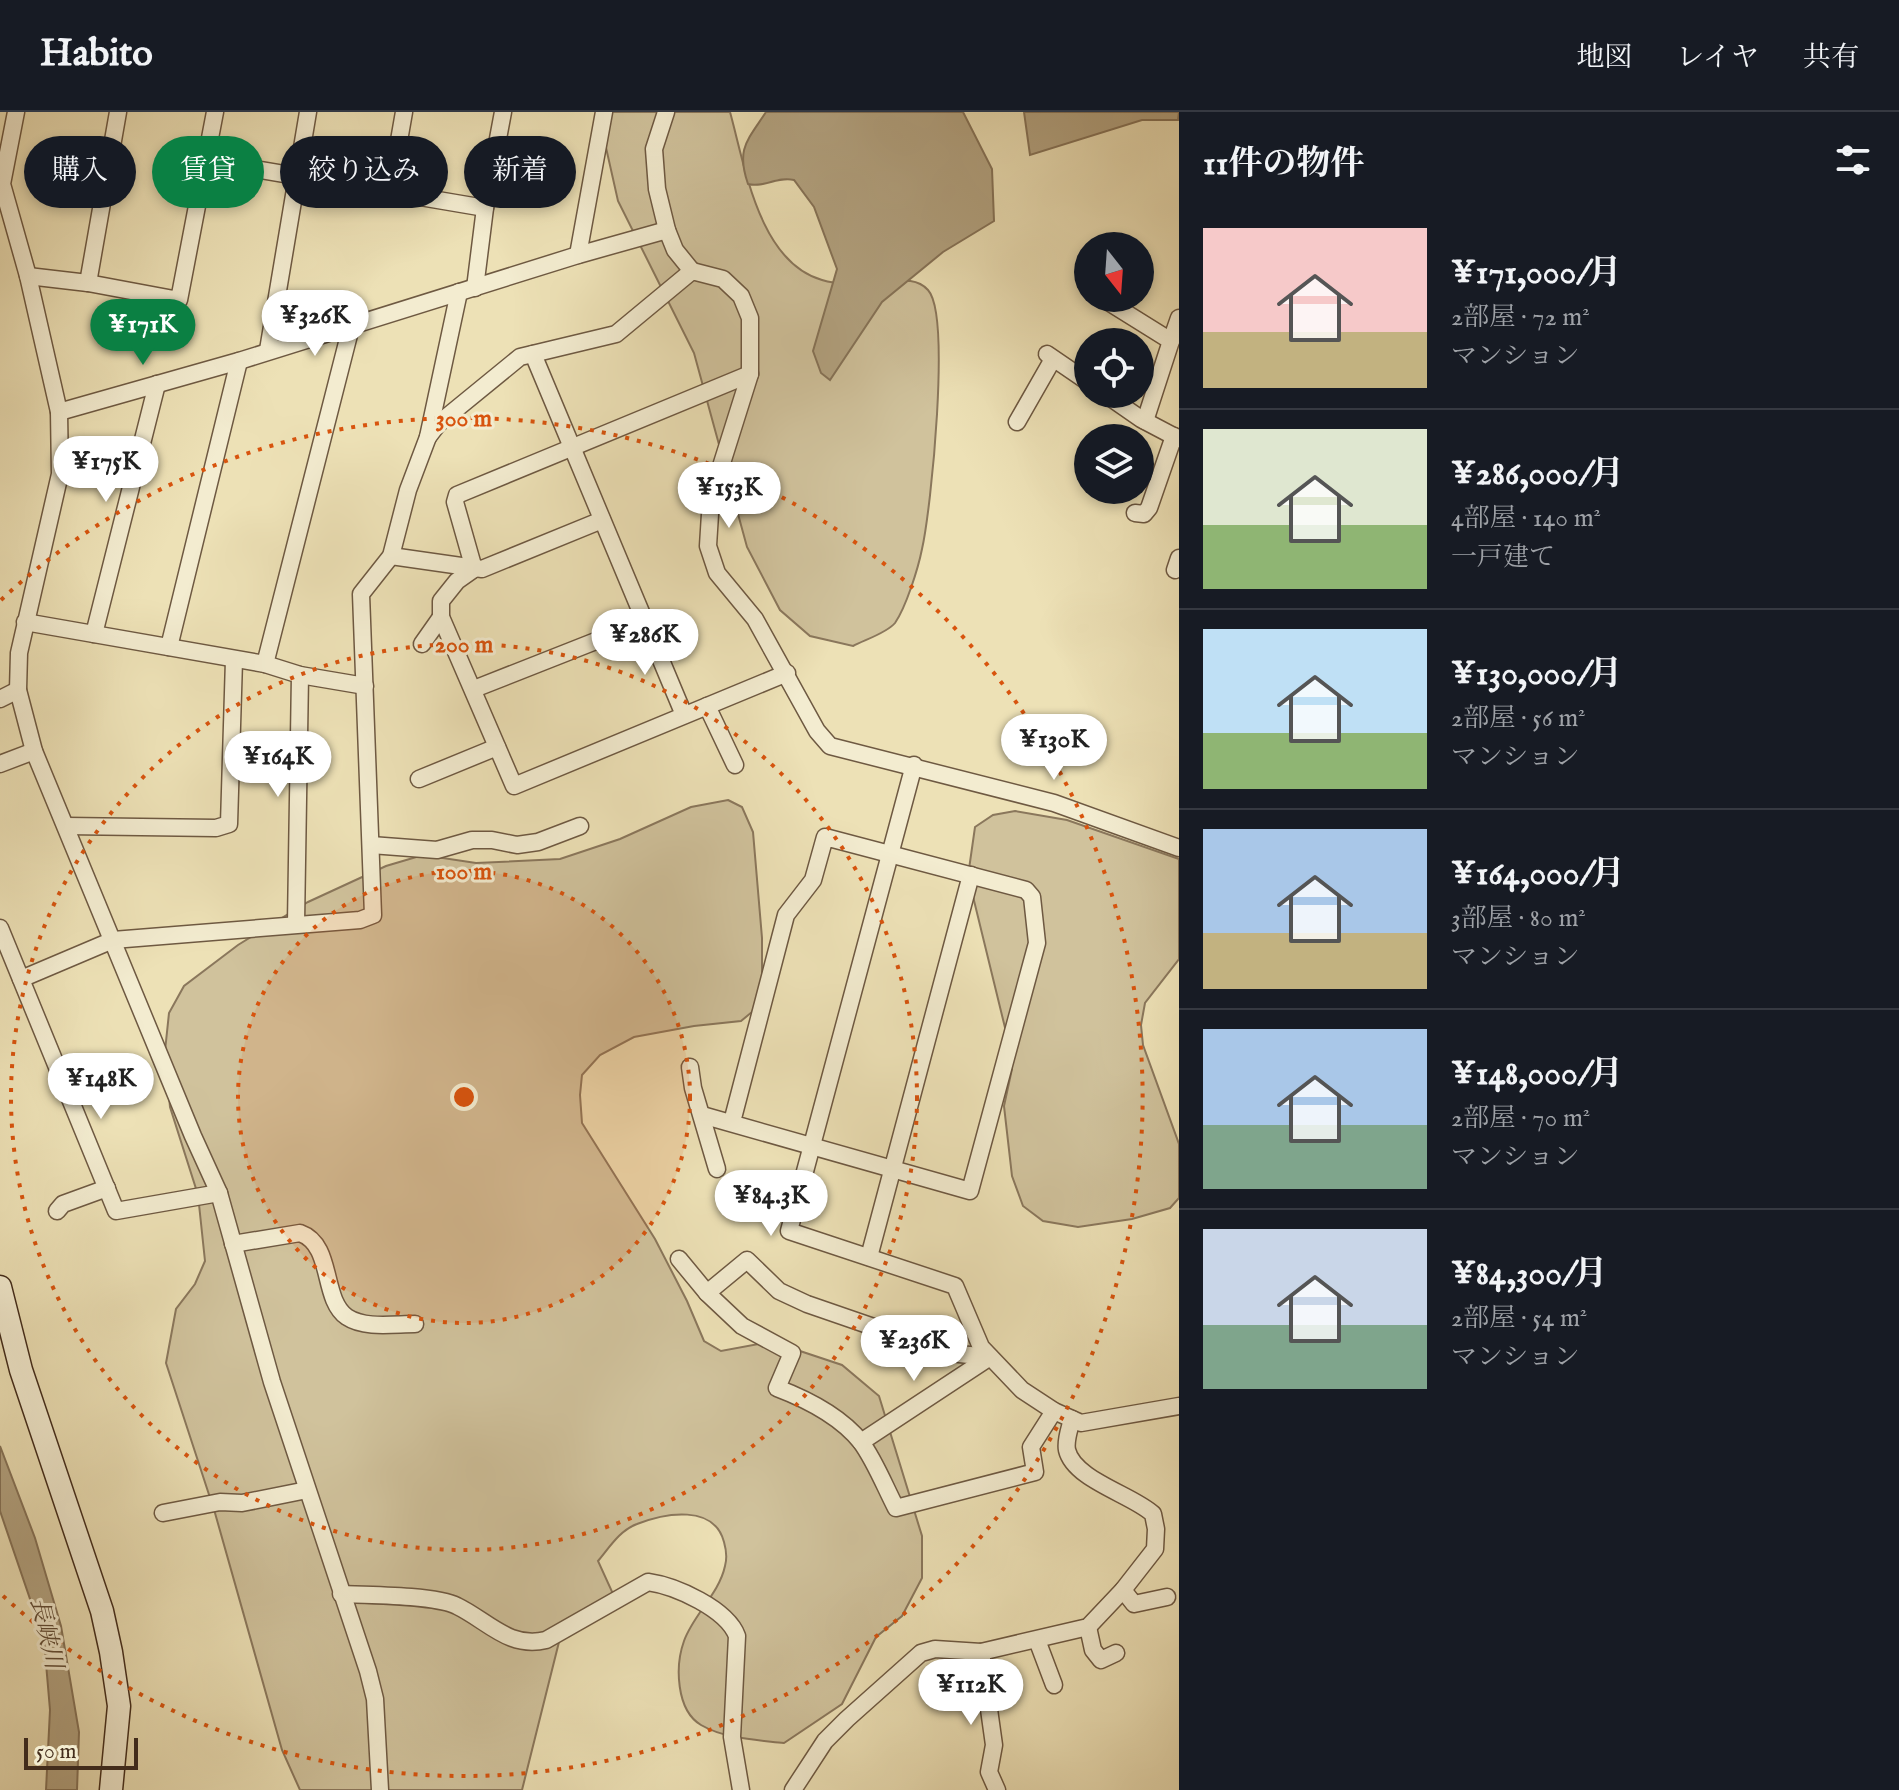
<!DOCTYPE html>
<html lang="ja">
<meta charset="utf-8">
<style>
body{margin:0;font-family:"IM FELL English","Noto Serif JP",serif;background:#242831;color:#f1f3f6;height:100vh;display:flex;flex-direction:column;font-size:30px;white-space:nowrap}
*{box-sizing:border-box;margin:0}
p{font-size:26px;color:#9ea1a6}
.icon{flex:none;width:44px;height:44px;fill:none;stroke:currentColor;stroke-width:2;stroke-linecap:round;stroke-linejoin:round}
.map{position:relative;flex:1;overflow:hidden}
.panel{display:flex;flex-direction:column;background:#171b24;width:720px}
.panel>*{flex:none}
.guide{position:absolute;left:24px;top:24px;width:760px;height:72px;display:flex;gap:16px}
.needle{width:52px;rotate:163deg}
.controls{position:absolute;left:1074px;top:120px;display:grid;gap:16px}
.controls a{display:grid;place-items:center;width:80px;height:80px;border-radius:50%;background:#171b24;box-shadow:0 4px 12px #0003;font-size:40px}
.scale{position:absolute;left:24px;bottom:20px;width:114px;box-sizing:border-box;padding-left:8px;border:4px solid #432c1b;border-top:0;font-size:22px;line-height:28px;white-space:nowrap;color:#432c1b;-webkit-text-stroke:6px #f3ecd0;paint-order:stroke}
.price{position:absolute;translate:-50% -68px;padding:0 18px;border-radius:28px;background:#fff;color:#222;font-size:26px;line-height:52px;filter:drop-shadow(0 2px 4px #0008)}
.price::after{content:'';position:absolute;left:50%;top:48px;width:24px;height:18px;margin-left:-12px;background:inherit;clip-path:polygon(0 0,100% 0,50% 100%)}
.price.current{background:#0b8043;color:#fff}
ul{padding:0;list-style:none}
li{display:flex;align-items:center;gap:24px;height:200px;padding:0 24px}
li+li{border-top:2px solid #363941}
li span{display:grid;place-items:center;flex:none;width:224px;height:160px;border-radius:0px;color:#555}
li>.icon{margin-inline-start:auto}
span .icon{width:96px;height:96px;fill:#fffc;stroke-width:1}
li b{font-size:34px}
h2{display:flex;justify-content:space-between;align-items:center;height:96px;padding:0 24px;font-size:34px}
.pill{padding:0 28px;border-radius:36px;background:#171b24;box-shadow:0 4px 12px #0003;font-size:28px;line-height:72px}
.pill.current{background:#0b8043;color:#fff}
header{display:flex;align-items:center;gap:48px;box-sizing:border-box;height:112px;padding:0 40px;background:#171b24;border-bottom:2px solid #363941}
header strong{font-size:38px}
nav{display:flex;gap:44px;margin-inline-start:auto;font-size:28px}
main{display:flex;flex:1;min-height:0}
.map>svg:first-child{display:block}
.green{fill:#d0c29c;stroke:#8a775c;stroke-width:2}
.water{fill:#b3a381;stroke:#867358;stroke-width:2}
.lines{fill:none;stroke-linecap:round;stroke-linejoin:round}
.street-casing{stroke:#6e5942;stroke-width:19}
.secondary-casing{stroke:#432c1b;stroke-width:25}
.street{stroke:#f3ecd0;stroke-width:16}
.secondary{stroke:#f3ecd0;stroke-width:22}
.ring{fill:none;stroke:#d8540e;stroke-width:4;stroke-dasharray:4 8}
.labels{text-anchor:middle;stroke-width:6;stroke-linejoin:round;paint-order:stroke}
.water-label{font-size:24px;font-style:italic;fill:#5f4a34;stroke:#f3ecd0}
.centre{fill:#d8540e;stroke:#f3ecd0;stroke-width:4}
.ring-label{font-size:24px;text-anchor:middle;font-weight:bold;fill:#d8540e;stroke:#f3ecd0;stroke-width:6;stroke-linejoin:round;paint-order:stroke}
</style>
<header>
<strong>Habito</strong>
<nav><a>地図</a><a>レイヤ</a><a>共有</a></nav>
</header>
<main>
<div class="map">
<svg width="1179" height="1678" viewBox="0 0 1179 1678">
<rect width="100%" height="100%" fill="#ede1b6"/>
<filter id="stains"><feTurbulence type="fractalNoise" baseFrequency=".0025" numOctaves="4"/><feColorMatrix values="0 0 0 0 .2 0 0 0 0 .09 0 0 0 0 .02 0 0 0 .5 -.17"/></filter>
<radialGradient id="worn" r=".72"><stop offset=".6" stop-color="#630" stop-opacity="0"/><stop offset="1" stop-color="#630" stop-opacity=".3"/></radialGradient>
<g class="green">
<path d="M598 0H730C745 54 759 150 822 168 841 174 863 171 882 170 899 169 916 165 928 178 951 203 931 398 922 437 918 457 906 495 895 511 887 521 864 528 853 534L810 524 780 498 747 435 694 241 618 89Z"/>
<path d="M728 688 742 695 753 720 762 826V874L752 900 741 909 694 914 634 925 600 943 582 963 580 983 582 1011 655 1127 687 1189 704 1229 721 1239 770 1230 800 1239 842 1253 879 1284 922 1424V1466L902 1504 876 1525 842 1592 784 1631C758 1628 725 1627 701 1613 676 1598 675 1554 684 1529 693 1503 719 1482 725 1454 727 1447 726 1437 724 1430 714 1392 665 1401 637 1412 620 1418 609 1436 598 1449L614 1484 563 1514 522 1678H300L282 1638 215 1401 166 1251 176 1197 195 1172 205 1149 198 1083 170 995 165 939 169 901 184 874 238 833 308 790 386 754 423 743 476 751 560 747 620 727 691 695Z"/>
<polygon points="1015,699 1067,708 1179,747 1179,847 1145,891 1141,913 1143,933 1179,1032 1179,1086 1170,1096 1132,1107 1078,1115 1043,1109 1023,1094 1012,1064 1004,994 1012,957 1009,932 968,764 975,715 993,703"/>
</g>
<g class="water">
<path d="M766 0H963L992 57 994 109 943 140 882 190 830 268 821 261 813 239 837 157 814 95 794 68C777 64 765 76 748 72 736 37 747 29 766 0Z"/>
<polygon points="1024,0 1179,0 1178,8 1142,8 1030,43"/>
<polygon points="0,1334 35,1426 61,1514 79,1620 77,1678 46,1678 50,1598 44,1528 0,1399"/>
</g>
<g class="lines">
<defs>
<g id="street">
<polyline points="16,0 2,72 28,164 59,300 60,362 19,541 18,578 34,639 193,1024 219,1081 272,1270 368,1559 375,1587 380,1678"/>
<polyline points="666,0 654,37 657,77 667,118 675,138 692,159"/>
<polyline points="207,49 485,96"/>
<polyline points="390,80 404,0"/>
<polyline points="578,143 604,0"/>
<polyline points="28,164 88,171 179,188 215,0"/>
<polyline points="88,171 118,0"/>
<polyline points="475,176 485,96 503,0"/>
<polyline points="1102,186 1171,229 1145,309"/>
<polyline points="1171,229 1179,206"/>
<polyline points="268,238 308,0"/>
<polyline points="533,242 684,603"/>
<polyline points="1047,242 1088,270"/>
<polyline points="1105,282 1141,307 1179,327"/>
<polyline points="59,300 239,249 578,143 667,118"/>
<polyline points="1017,310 1053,247"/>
<polyline points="428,325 438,312 520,245 616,222 692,159 723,167 741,184 750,206 750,262 711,386 708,434 717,461 755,507 817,619 830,634 1054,691 1179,736"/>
<polyline points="1135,401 1144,402 1149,396 1174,324"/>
<polyline points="391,444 482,457 602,408"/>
<polyline points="474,457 457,469 441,489 441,505 514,674 787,561"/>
<polyline points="474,457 455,390 457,383 750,262"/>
<polyline points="1175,458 1179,446"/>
<polyline points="25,510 265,552 300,563 365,574"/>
<polyline points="94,522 157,272"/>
<polyline points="422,532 441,505"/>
<polyline points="169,535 239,249"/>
<polyline points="265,552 351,215"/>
<polyline points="474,577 644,510"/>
<polyline points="0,587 18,578"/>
<polyline points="707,594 735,653"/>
<polyline points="0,652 34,639"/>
<polyline points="914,653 789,1119 955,1174 981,1235 1022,1278 1054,1299 1081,1311 1179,1294"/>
<polyline points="419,667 497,635"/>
<polyline points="66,714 216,716 229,712 234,548"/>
<polyline points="371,733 437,738 472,728 492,728 517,733 538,730 580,714"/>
<polyline points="296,811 300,563"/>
<polyline points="0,816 116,1099 219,1081"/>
<polyline points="21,867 113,828 360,808 373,803 361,482 391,444 408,378 428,325 459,180"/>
<polyline points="690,955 693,976 717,1057"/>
<polyline points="702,1003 970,1079 1037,831 1032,785 1026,778 825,725 813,768 786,803 732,1010"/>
<polyline points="57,1099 63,1092 107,1076"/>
<path d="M233 1132 300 1121C334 1133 321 1187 347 1205 365 1217 394 1212 415 1212"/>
<polyline points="869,1145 971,763"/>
<path d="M679 1147 707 1181 742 1214 792 1241 777 1276C806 1287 841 1305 861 1330 875 1349 885 1375 896 1396L1035 1360 1031 1335 1054 1299"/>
<polyline points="707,1181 747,1148 779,1179 807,1192 949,1241 990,1245"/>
<polyline points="861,1330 990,1245"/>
<polyline points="163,1401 220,1390 242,1391 307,1378"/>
<polyline points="1123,1478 1134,1492 1167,1485"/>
<path d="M341 1482C367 1483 436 1483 457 1494 488 1509 509 1537 546 1528L648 1470C676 1474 727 1497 737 1524L732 1625 741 1678"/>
<polyline points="1088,1515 1093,1538 1101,1548 1116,1541"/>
<polyline points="1037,1528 1054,1573"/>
<polyline points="981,1540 994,1633 989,1660 997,1678"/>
<path d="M793 1678 825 1629 847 1607 921 1541 935 1537 981 1540 1088 1515 1123 1478 1155 1437 1156 1417 1153 1402C1133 1383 1074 1368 1067 1338 1065 1328 1070 1316 1072 1307"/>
</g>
<polyline id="secondary" points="0,1175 21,1258 102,1499 111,1540 119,1594 111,1678"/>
</defs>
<use href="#street" class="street-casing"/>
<use href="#secondary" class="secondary-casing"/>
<use href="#street" class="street"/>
<use href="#secondary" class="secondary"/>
</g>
<circle cx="464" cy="985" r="226" fill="#d8540e" fill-opacity=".12"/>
<g class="ring">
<circle cx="464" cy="985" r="226"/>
<circle cx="464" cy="985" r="453"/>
<path d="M1 488A679 679 0 1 1 1 1482"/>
</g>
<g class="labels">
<g class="water-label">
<text transform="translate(47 1521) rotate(77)" y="8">長峡川</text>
</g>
</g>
<circle cx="464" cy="985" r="12" class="centre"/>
<g class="ring-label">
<text x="464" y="314">300 m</text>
<text x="464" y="540">200 m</text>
<text x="464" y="767">100 m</text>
</g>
<rect width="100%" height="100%" filter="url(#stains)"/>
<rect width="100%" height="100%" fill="url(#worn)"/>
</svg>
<div class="controls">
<a><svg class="needle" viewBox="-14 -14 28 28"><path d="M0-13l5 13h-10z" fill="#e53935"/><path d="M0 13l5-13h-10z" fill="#9ea1a6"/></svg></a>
<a><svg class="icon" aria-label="locate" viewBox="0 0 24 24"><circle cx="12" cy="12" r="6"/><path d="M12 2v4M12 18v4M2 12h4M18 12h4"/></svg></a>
<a><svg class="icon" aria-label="layers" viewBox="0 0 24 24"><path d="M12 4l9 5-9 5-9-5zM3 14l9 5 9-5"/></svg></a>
</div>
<div class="scale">50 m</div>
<b class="price" style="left:315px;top:246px">¥326K</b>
<b class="price current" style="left:143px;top:255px">¥171K</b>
<b class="price" style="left:106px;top:392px">¥175K</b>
<b class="price" style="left:729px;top:418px">¥153K</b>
<b class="price" style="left:645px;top:565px">¥286K</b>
<b class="price" style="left:1054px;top:670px">¥130K</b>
<b class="price" style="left:278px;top:687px">¥164K</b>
<b class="price" style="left:101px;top:1009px">¥148K</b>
<b class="price" style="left:771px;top:1126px">¥84.3K</b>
<b class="price" style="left:914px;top:1271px">¥236K</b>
<b class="price" style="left:971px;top:1615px">¥112K</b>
<div class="guide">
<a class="pill">購入</a>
<a class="pill current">賃貸</a>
<a class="pill">絞り込み</a>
<a class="pill">新着</a>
</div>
</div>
<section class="panel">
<h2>11件の物件<svg class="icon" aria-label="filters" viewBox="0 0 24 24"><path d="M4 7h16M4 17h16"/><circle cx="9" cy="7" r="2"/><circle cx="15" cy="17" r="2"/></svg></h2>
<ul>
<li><span style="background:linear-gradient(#f6c9c9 65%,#c2b280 0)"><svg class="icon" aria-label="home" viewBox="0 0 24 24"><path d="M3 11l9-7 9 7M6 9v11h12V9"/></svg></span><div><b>¥171,000/月</b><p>2部屋 · 72 m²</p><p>マンション</p></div></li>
<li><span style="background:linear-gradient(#dfe7d0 60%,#8fb573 0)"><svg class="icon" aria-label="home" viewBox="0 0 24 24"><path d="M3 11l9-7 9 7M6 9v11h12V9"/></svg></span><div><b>¥286,000/月</b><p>4部屋 · 140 m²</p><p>一戸建て</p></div></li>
<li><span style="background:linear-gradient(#bfe0f5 65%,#8fb573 0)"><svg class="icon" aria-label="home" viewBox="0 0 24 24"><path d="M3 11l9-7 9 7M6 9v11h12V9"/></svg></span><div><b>¥130,000/月</b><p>2部屋 · 56 m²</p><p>マンション</p></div></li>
<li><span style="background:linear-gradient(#a9c7e8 65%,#c2b280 0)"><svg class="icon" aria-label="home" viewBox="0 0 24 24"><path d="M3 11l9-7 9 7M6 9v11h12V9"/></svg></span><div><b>¥164,000/月</b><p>3部屋 · 80 m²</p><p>マンション</p></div></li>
<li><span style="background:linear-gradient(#a9c7e8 60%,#7fa58c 0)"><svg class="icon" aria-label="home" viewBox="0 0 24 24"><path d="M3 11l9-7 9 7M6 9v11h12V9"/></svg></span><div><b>¥148,000/月</b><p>2部屋 · 70 m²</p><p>マンション</p></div></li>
<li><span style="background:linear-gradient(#c9d6e8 60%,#7fa58c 0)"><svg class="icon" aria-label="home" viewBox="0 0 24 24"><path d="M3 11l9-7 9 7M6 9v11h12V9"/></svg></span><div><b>¥84,300/月</b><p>2部屋 · 54 m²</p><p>マンション</p></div></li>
</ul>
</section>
</main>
